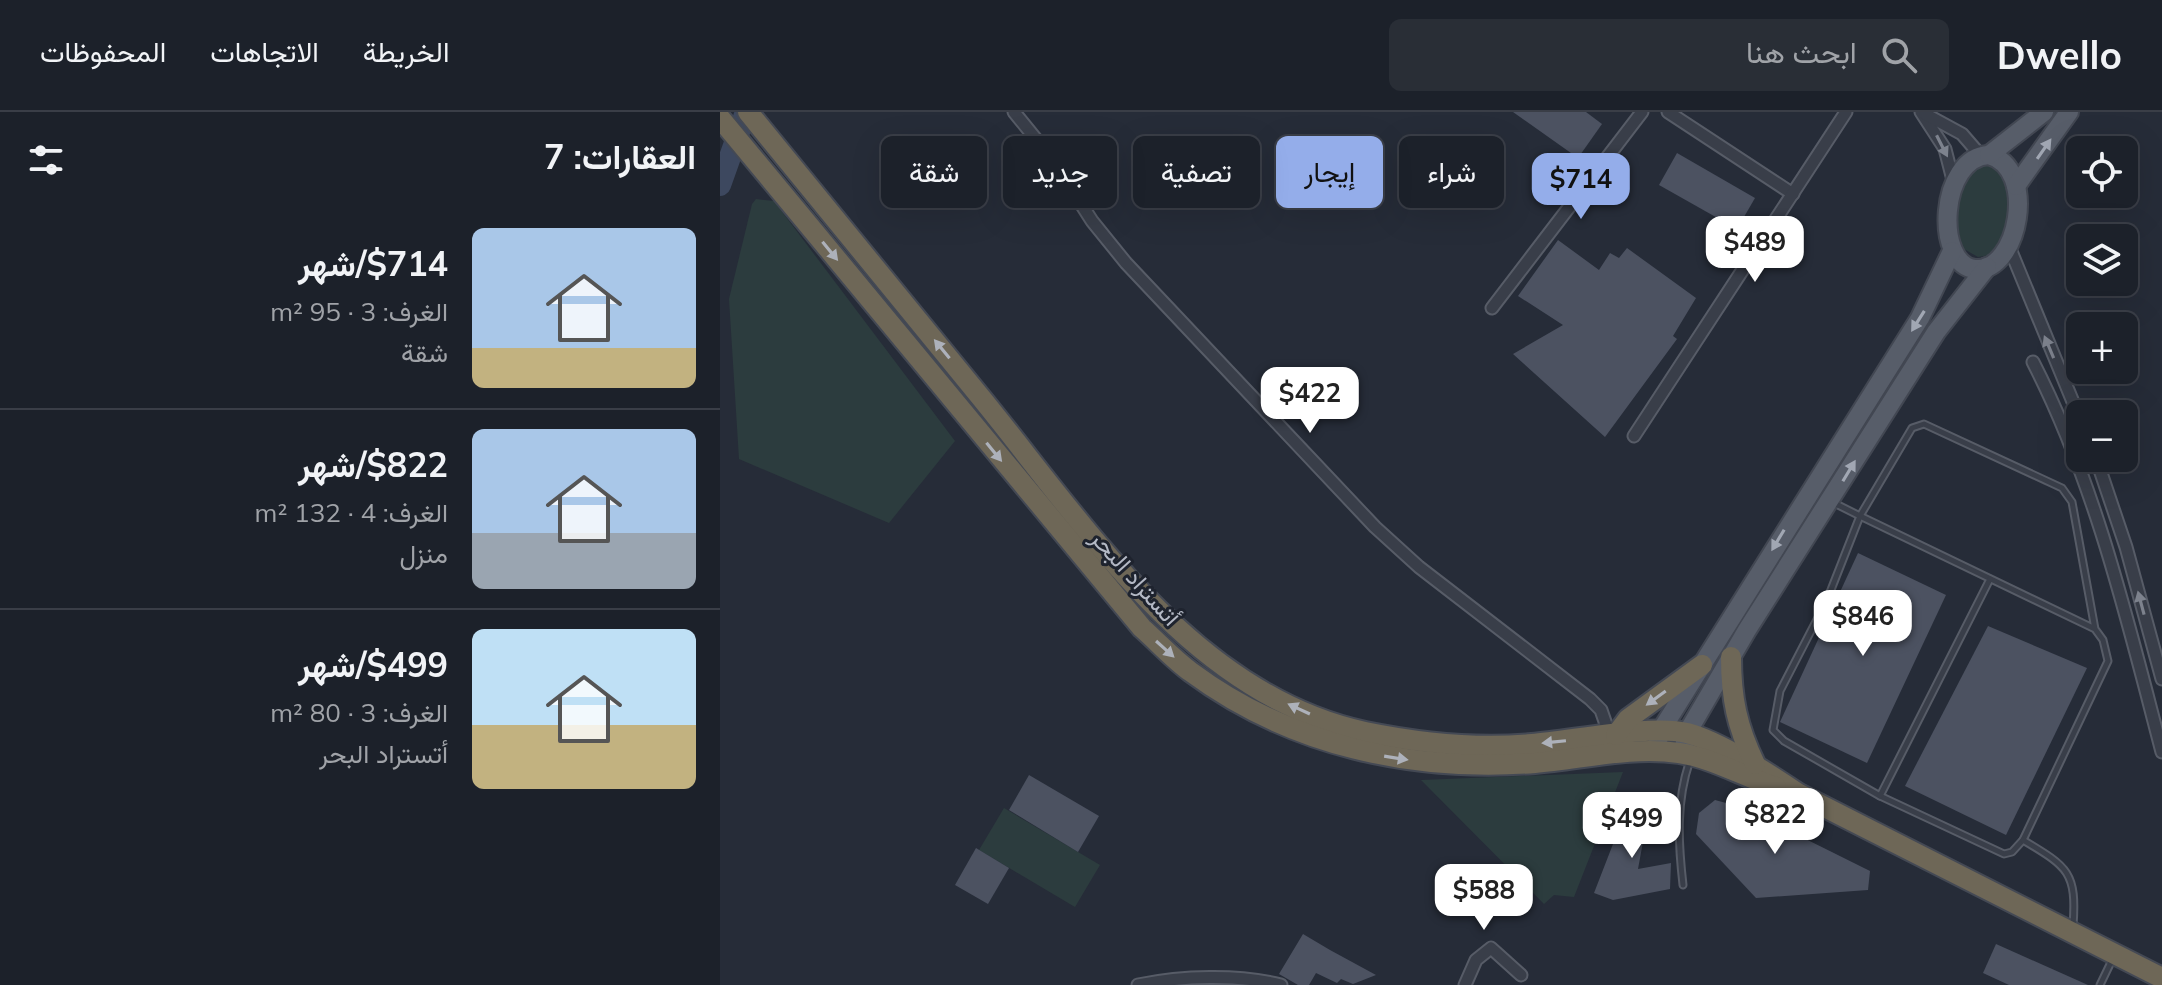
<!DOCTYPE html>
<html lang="ar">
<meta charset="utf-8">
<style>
body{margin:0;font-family:Mulish,Vazirmatn,sans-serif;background:#292e36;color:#f1f3f6;direction:rtl;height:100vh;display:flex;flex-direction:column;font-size:30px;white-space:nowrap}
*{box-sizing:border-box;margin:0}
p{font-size:26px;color:#a0a3a8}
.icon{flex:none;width:44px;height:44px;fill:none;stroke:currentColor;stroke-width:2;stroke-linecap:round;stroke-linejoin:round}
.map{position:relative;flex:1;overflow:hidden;direction:ltr}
.details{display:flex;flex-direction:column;background:#1c212a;width:720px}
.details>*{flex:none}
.guide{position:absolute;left:24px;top:24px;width:760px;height:72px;direction:rtl;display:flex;gap:16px}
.fabs{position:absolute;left:1346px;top:24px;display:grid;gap:16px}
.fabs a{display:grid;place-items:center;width:72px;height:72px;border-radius:12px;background:#1c212a;box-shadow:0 8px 32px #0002,0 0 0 2px #3a3e47;font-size:40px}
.price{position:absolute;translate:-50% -68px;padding:0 18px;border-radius:16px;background:#fff;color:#222;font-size:26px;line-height:52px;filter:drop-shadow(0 2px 4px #0008)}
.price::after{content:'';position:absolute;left:50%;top:48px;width:24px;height:18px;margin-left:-12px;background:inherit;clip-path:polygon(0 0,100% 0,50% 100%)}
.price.current{background:#94adea;color:#111}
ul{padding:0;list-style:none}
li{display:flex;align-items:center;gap:24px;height:200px;padding:0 24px}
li+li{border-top:2px solid #3a3e47}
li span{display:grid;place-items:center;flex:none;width:224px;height:160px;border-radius:12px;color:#555}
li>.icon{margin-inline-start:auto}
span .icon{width:96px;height:96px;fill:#fffc;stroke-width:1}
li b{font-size:34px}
h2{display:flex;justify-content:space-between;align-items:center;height:96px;padding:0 24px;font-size:34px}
.chip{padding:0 28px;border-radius:12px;background:#1c212a;box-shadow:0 8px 32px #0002,0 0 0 2px #3a3e47;font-size:28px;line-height:72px}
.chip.current{background:#94adea;color:#111}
header{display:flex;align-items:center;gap:48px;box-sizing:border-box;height:112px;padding:0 40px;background:#1c212a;border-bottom:2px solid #3a3e47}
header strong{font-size:38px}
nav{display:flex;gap:44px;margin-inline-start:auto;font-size:28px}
.search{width:560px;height:72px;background:#292e36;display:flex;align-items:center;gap:20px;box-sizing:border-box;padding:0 28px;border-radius:12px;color:#a0a3a8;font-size:30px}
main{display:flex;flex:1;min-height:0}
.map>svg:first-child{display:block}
.green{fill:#2c3c3e}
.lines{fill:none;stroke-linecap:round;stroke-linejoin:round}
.river{stroke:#3d485f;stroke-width:22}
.building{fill:#4c5261}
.lane-casing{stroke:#575c67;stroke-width:9}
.street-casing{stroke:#575c67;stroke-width:15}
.primary-casing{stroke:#424752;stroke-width:22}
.highway-casing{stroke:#444954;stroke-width:24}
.lane{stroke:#393e49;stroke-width:5}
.street{stroke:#393e49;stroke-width:11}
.primary{stroke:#575d69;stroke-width:18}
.highway{stroke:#6e6757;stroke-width:20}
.oneway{fill:#7d828d}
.oneway2{fill:#a1a7b3}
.oneway3{fill:#adb1ba}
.labels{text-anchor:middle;stroke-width:6;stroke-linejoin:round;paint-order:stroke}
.street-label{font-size:24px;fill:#b4b9c5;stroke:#1e232e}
</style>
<header>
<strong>Dwello</strong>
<div class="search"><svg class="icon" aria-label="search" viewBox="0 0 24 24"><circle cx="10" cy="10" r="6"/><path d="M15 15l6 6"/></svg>ابحث هنا</div>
<nav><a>الخريطة</a><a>الاتجاهات</a><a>المحفوظات</a></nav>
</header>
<main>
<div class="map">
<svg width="1442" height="873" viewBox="0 0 1442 873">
<rect width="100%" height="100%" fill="#262c38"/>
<g class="green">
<path d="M1271 52C1303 74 1288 112 1276 142L1258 145 1244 137C1231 106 1229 53 1271 52Z"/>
<polygon points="36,87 54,89 235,329 169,411 19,347 9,187 32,92"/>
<polygon points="903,660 854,785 834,783 824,792 701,668"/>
<polygon points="284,696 380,753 355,795 259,738"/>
</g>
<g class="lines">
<polyline class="river" points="0,73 26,0"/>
</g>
<g class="building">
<polygon points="793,0 866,0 882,12 858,46"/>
<polygon points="957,41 1035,86 1017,117 939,73"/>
<polygon points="838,128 879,158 890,141 899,146 907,136 976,186 953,224 957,227 885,325 793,242 843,213 798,184"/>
<polygon points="1138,441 1226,483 1147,651 1060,610"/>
<polygon points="1268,514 1367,556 1286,723 1185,674"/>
<polygon points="309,663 379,704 358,740 289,698"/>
<polygon points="912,683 927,687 927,708 918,757 951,751 950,777 893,788 874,781"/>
<polygon points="995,688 1021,695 1150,759 1148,778 1036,786 976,722 979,701"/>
<polygon points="256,736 289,756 268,792 235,773"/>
<polygon points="583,822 610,838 656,863 633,872 621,867 617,871 596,861 589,873 578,873 559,862"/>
<polygon points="1276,832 1368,873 1289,873 1263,861"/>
</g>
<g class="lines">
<defs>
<g id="lane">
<polyline points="1114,391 1140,404 1375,517 1383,528 1388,549 1303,728 1292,740 1284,742 1160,684 1064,629 1053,618 1060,579 1107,488 1140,404 1192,316 1204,312 1342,376 1352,390 1375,517"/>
<polyline points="1160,684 1270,467"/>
<path d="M1303 728C1348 755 1357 760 1353 814"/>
<path d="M963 773C958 729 956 689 970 648"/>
<polyline points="1380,873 1393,846"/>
</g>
<g id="street">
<polyline points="294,0 333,48 372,109 406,151 655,415 699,455 870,587 881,598 890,624"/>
<polyline points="948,0 1073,82"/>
<polyline points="1201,0 1225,37 1234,72"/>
<polyline points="1205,2 1242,22 1261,44"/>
<polyline points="1288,132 1360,307"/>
<polyline points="772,196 922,0"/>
<path d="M1313 250C1376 373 1407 507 1442 640"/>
<polyline points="914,324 1126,0"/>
<polyline points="1376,346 1406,435 1442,567"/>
<path d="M418 873C462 864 517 862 561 873"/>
<polyline points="745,873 756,848 771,836 801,863"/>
</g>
<g id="primary">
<path d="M1269 43C1318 56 1299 161 1255 157 1214 153 1219 45 1269 43Z"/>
<polyline points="1269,43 1324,0"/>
<polyline points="1296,74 1349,0"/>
<polyline points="938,629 940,620 1200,206 1232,139"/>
<polyline points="964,635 967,621 1027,518 1216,220 1267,155"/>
</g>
<g id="highway">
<path d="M28 0C105 94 182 188 258 282 363 410 471 583 645 620 699 631 758 637 812 632 851 629 932 612 967 621 1001 630 1049 662 1079 682L1442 866"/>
<path d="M0 6 422 516C438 530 453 547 471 560 571 634 692 660 815 651 862 647 912 634 959 641 993 646 1024 665 1056 675"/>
<path d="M1011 545C1011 586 1017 615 1035 652"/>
<polyline points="896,623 908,607 982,553"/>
</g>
</defs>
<use href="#lane" class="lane-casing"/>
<use href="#street" class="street-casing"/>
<use href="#primary" class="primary-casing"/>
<use href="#highway" class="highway-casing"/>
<use href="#lane" class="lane"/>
<use href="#street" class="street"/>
<use href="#primary" class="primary"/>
<use href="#highway" class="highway"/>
</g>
<defs><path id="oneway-solid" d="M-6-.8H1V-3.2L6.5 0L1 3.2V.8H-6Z" transform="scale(2)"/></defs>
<g class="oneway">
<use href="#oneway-solid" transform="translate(1222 34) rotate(63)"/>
<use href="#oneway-solid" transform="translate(1329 235) rotate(-113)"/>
<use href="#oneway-solid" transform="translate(1421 491) rotate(-105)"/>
</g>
<g class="oneway2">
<use href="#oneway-solid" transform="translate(1324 37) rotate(-55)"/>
<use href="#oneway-solid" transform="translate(1198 209) rotate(122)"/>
<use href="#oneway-solid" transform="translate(1129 359) rotate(-59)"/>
<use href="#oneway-solid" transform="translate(1058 428) rotate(121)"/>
</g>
<g class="oneway3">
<use href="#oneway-solid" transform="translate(110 139) rotate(51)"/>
<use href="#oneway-solid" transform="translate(222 237) rotate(-129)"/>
<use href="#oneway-solid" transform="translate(274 340) rotate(51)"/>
<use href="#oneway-solid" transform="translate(445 537) rotate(42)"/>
<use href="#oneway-solid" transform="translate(936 586) rotate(144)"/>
<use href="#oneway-solid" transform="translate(579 597) rotate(-155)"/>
<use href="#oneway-solid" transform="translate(834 630) rotate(174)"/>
<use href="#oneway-solid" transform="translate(676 646) rotate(9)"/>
</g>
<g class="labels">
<g class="street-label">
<text transform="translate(415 466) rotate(48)" y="8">أتستراد البحر</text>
</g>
</g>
</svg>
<div class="fabs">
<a><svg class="icon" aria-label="locate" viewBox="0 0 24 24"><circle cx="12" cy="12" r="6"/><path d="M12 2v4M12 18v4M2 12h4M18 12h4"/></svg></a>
<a><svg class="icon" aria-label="layers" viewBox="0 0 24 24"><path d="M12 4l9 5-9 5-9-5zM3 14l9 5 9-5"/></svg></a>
<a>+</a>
<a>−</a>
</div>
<b class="price current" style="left:861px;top:109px">$714</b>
<b class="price" style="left:1035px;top:172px">$489</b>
<b class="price" style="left:590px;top:323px">$422</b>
<b class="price" style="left:1143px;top:546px">$846</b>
<b class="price" style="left:1055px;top:744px">$822</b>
<b class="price" style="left:912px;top:748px">$499</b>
<b class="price" style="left:764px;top:820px">$588</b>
<div class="guide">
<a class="chip">شراء</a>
<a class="chip current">إيجار</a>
<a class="chip">تصفية</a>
<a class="chip">جديد</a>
<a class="chip">شقة</a>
</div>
</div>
<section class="details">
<h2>العقارات: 7<svg class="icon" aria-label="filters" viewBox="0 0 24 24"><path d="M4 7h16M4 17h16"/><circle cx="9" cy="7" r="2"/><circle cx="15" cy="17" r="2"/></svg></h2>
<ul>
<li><span style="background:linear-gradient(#a9c7e8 75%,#c2b280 0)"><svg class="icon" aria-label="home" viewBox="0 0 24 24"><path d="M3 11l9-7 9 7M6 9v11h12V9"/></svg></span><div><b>$714/شهر</b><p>الغرف: 3 · 95 m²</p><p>شقة</p></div></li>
<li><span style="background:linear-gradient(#a9c7e8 65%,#9aa5b1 0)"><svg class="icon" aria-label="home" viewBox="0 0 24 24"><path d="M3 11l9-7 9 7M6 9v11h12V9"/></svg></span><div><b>$822/شهر</b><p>الغرف: 4 · 132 m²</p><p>منزل</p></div></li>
<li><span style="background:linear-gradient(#bfe0f5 60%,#c2b280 0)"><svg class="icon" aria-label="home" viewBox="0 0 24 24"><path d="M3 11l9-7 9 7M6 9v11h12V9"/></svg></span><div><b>$499/شهر</b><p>الغرف: 3 · 80 m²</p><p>أتستراد البحر</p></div></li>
</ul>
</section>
</main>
